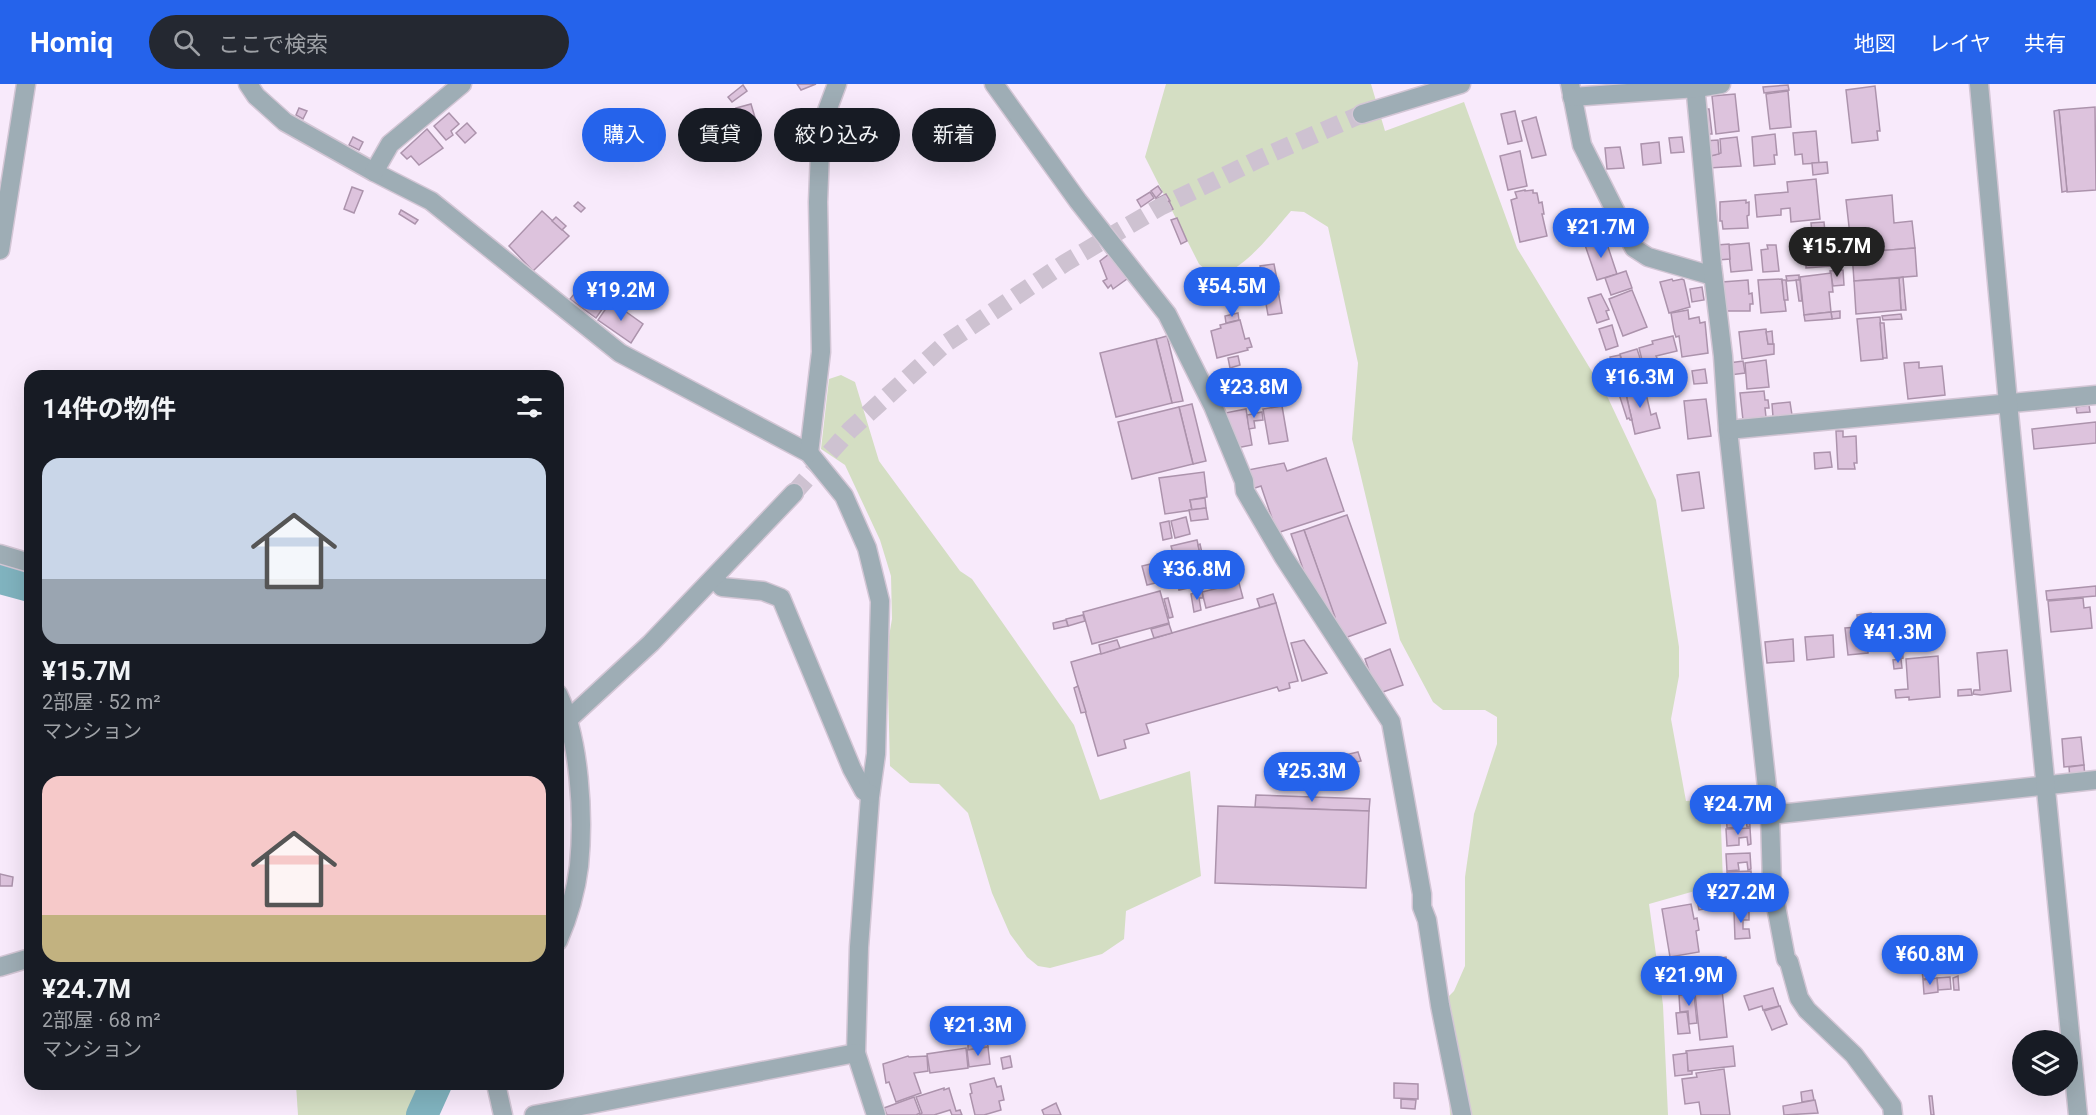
<!DOCTYPE html>
<html lang="ja">
<meta charset="utf-8">
<style>
body{margin:0;font-family:Roboto,"Noto Sans JP",sans-serif;background:#242831;color:#f1f3f6;height:100vh;display:flex;flex-direction:column;font-size:22px;white-space:nowrap}
*{box-sizing:border-box;margin:0}
p{font-size:20px;color:#9ea1a6}
.icon{flex:none;width:33px;height:33px;fill:none;stroke:currentColor;stroke-width:2;stroke-linecap:round;stroke-linejoin:round}
.map{position:relative;flex:1;overflow:hidden}
.sheet{position:absolute;left:24px;top:286px;width:540px;height:720px;display:flex;flex-direction:column;background:#171b24;border-radius:18px;box-shadow:0 6px 24px #0002}
.sheet>*{flex:none}
.guide{position:absolute;left:582px;top:24px;width:570px;height:54px;display:flex;gap:12px}
.controls{position:absolute;left:2012px;top:946px;display:grid;gap:12px}
.controls a{display:grid;place-items:center;width:66px;height:66px;border-radius:50%;background:#171b24;box-shadow:0 6px 24px #0002;font-size:30px}
.price{position:absolute;translate:-50% -51px;padding:0 14px;border-radius:21px;background:#2563eb;color:#fff;font-size:20px;line-height:39px;filter:drop-shadow(0 2px 3px #0008)}
.price::after{content:'';position:absolute;left:50%;top:36px;width:18px;height:14px;margin-left:-9px;background:inherit;clip-path:polygon(0 0,100% 0,50% 100%)}
.price.active{background:#222;color:#fff}
ul{padding:0;list-style:none}
li{display:grid;align-content:center;gap:12px;height:318px;padding:0 18px}
li span{display:grid;place-items:center;height:186px;border-radius:18px;color:#555}
li>.icon{margin-inline-start:auto}
span .icon{width:108px;height:108px;fill:#fffc;stroke-width:1}
li b{font-size:26px}
h2{display:flex;justify-content:space-between;align-items:center;height:72px;padding:0 18px;font-size:26px}
.chip{padding:0 21px;border-radius:27px;background:#171b24;box-shadow:0 6px 24px #0002;font-size:21px;line-height:54px}
.chip.active{background:#2563eb;color:#fff}
header{display:flex;align-items:center;gap:36px;box-sizing:border-box;height:84px;padding:0 30px;background:#2563eb;color:#fff}
header strong{font-size:28px}
nav{display:flex;gap:33px;margin-inline-start:auto;font-size:21px}
.search{width:420px;height:54px;background:#242831;display:flex;align-items:center;gap:15px;box-sizing:border-box;padding:0 21px;border-radius:33px;color:#9ea1a6;font-size:22px}
.map>svg:first-child{display:block}
.green{fill:#d4dec3}
.lines{fill:none;stroke-linecap:round;stroke-linejoin:round}
.river{stroke:#80b3bf;stroke-width:32}
.building{fill:#ddc3dd;stroke:#ac93ac;stroke-width:1.5}
.tertiary-tunnel{stroke:#cec2d1;stroke-width:18;stroke-dasharray:18 9;stroke-linecap:butt}
.minor-casing{stroke:#d3c6d5;stroke-width:21}
.tertiary-casing{stroke:#d3c6d5;stroke-width:21}
.minor{stroke:#9eadb5;stroke-width:18}
.tertiary{stroke:#9eadb5;stroke-width:18}
</style>
<header>
<strong>Homiq</strong>
<div class="search"><svg class="icon" aria-label="search" viewBox="0 0 24 24"><circle cx="10" cy="10" r="6"/><path d="M15 15l6 6"/></svg>ここで検索</div>
<nav><a>地図</a><a>レイヤ</a><a>共有</a></nav>
</header>
<div class="map">
<svg width="2096" height="1031" viewBox="0 0 2096 1031">
<rect width="100%" height="100%" fill="#f8eafb"/>
<g class="green">
<path d="M1166 0H1371L1385 47 1464 18 1517 164 1608 314 1656 416 1679 563V592L1671 635 1686 717 1720 715 1723 799 1649 820 1663 921 1668 1031H1450L1445 916 1454 907 1465 882V793L1474 730 1497 660V633L1485 626H1443L1433 618 1400 556 1352 355 1358 279 1328 143 1304 128 1291 127C1275 145 1244 187 1220 190 1211 191 1206 186 1199 180L1145 73Z"/>
<polygon points="841,291 855,298 879,377 960,487 972,495 1074,641 1100,716 1190,687 1201,792 1126,827 1124,855 1102,870 1050,884 1038,882 1027,873 1010,850 992,809 968,729 939,700 910,699 890,682 887,564 892,535 891,492 880,456 845,381 821,365 829,295"/>
<polygon points="296,1001 296,1000 431,1001 411,1031 298,1031"/>
</g>
<g class="lines">
<g class="river">
<polyline points="0,494 30,502"/>
<polyline points="422,1031 436,1000"/>
</g>
</g>
<g class="building">
<polygon points="797,0 816,0 801,6"/>
<polygon points="743,1 747,7 732,18 728,13"/>
<polygon points="1788,1 1789,6 1764,9 1763,3"/>
<polygon points="1875,2 1880,47 1877,47 1878,56 1852,59 1846,6"/>
<polygon points="1788,7 1791,43 1770,45 1766,10"/>
<polygon points="1735,10 1739,47 1716,50 1712,12"/>
<polygon points="751,20 759,47 756,48 758,53 743,57 742,52 734,54 727,32 738,29 736,24"/>
<polygon points="2095,23 2096,106 2067,108 2059,26"/>
<polygon points="299,24 307,27 303,35 296,31"/>
<polygon points="1703,25 1709,25 1712,50 1705,50"/>
<polygon points="2059,26 2067,107 2062,108 2054,27"/>
<polygon points="1515,27 1522,57 1508,60 1501,30"/>
<polygon points="449,29 459,40 451,47 453,51 446,56 434,42"/>
<polygon points="797,33 811,36 809,48 795,45"/>
<polygon points="1536,33 1546,71 1532,74 1522,37"/>
<polygon points="467,39 476,49 465,59 456,49"/>
<polygon points="427,45 443,64 419,81 411,72 407,75 401,69"/>
<polygon points="1816,47 1819,79 1803,80 1802,70 1795,71 1793,49"/>
<polygon points="1775,50 1777,71 1774,71 1775,80 1754,82 1752,53"/>
<polygon points="353,53 363,58 359,66 349,61"/>
<polygon points="1682,53 1684,68 1671,69 1669,54"/>
<polygon points="1737,53 1741,82 1709,84 1707,73 1721,69 1720,55"/>
<polygon points="1718,56 1719,70 1706,73 1704,57"/>
<polygon points="1659,58 1661,79 1643,81 1641,60"/>
<polygon points="1620,63 1624,84 1607,85 1605,64"/>
<polygon points="1520,67 1527,102 1508,106 1500,72"/>
<polygon points="1827,78 1828,89 1813,91 1812,79"/>
<polygon points="1816,95 1820,135 1791,138 1790,124 1781,125 1781,131 1757,133 1755,111 1788,108 1787,98"/>
<polygon points="1158,102 1162,108 1156,114 1151,107"/>
<polygon points="352,103 363,107 354,129 344,125"/>
<polygon points="1525,106 1525,107 1533,106 1533,109 1537,109 1539,119 1542,118 1544,130 1542,130 1547,152 1520,158 1511,116 1517,114 1515,108"/>
<polygon points="1150,108 1154,114 1141,123 1137,116"/>
<polygon points="1166,110 1170,117 1160,122 1156,115"/>
<polygon points="1892,111 1894,139 1912,137 1915,164 1852,169 1846,116"/>
<polygon points="1746,116 1746,119 1749,118 1749,131 1747,132 1748,144 1723,145 1722,137 1720,137 1720,118"/>
<polygon points="1169,117 1173,125 1166,128 1162,121"/>
<polygon points="578,118 585,124 581,128 574,122"/>
<polygon points="401,126 418,136 415,140 399,130"/>
<polygon points="542,127 569,152 533,187 509,162"/>
<polygon points="556,133 566,142 562,146 552,137"/>
<polygon points="1177,134 1187,157 1181,160 1171,136"/>
<polygon points="1824,138 1826,158 1813,159 1811,139"/>
<polygon points="1600,146 1603,154 1585,160 1583,151"/>
<polygon points="1605,154 1617,190 1597,196 1585,161"/>
<polygon points="1828,157 1832,182 1806,184 1806,160"/>
<polygon points="1749,159 1752,186 1731,188 1728,161"/>
<polygon points="1729,160 1730,175 1718,176 1717,161"/>
<polygon points="1767,161 1776,161 1779,187 1763,188 1761,166 1768,165"/>
<polygon points="1915,164 1917,192 1854,197 1852,169"/>
<polygon points="1113,167 1131,192 1113,205 1111,201 1108,204 1103,197 1107,195 1100,177"/>
<polygon points="1274,180 1279,206 1264,209 1260,182"/>
<polygon points="1843,186 1844,201 1833,202 1830,187"/>
<polygon points="1626,187 1632,204 1611,211 1605,194"/>
<polygon points="1831,189 1833,208 1829,208 1831,228 1804,231 1800,193"/>
<polygon points="1799,191 1799,196 1787,197 1786,192"/>
<polygon points="1903,193 1906,226 1901,226 1899,194"/>
<polygon points="1899,194 1901,226 1856,230 1854,197"/>
<polygon points="1672,195 1673,197 1682,195 1684,196 1690,223 1669,229 1660,198"/>
<polygon points="1782,195 1786,227 1761,229 1758,196"/>
<polygon points="1748,196 1749,210 1752,209 1753,220 1750,220 1750,227 1721,227 1722,198"/>
<polygon points="1782,196 1786,196 1788,216 1784,216"/>
<polygon points="1796,196 1800,196 1802,217 1799,217"/>
<polygon points="1702,203 1704,216 1692,218 1690,205"/>
<polygon points="579,204 582,207 584,204 589,208 591,205 608,217 596,234 570,215"/>
<polygon points="1278,206 1282,229 1268,231 1264,209"/>
<polygon points="1632,206 1647,243 1623,252 1609,215"/>
<polygon points="1601,210 1609,226 1606,227 1609,235 1597,239 1588,214"/>
<polygon points="611,217 643,240 631,259 598,236"/>
<polygon points="1688,226 1689,235 1699,233 1700,239 1705,238 1708,269 1682,273 1679,252 1676,253 1674,247 1671,229"/>
<polygon points="1840,227 1840,234 1832,235 1831,228"/>
<polygon points="1831,228 1832,235 1805,237 1804,231"/>
<polygon points="1238,229 1239,236 1226,239 1225,232"/>
<polygon points="1901,230 1902,235 1883,236 1882,232"/>
<polygon points="1880,233 1883,275 1861,277 1857,235"/>
<polygon points="1240,236 1245,255 1249,254 1252,263 1247,264 1248,266 1217,274 1211,247 1221,244 1220,241"/>
<polygon points="1880,239 1884,239 1887,274 1883,274"/>
<polygon points="1612,241 1618,262 1606,266 1599,245"/>
<polygon points="1766,245 1768,260 1774,260 1774,270 1742,275 1739,248"/>
<polygon points="1772,247 1773,260 1768,260 1766,248"/>
<polygon points="1167,252 1183,317 1172,319 1156,255"/>
<polygon points="1673,252 1677,267 1656,272 1658,276 1647,278 1647,275 1642,276 1639,264 1653,260 1652,257"/>
<polygon points="1156,255 1172,319 1116,333 1100,269"/>
<polygon points="1637,265 1644,286 1626,291 1620,270"/>
<polygon points="1620,271 1625,291 1615,294 1610,273"/>
<polygon points="1238,272 1240,281 1230,284 1228,274"/>
<polygon points="1647,275 1647,278 1658,276 1659,282 1645,285 1643,276"/>
<polygon points="1766,276 1769,303 1747,305 1745,279"/>
<polygon points="1743,277 1745,289 1730,291 1729,279"/>
<polygon points="1919,278 1919,284 1942,282 1945,311 1908,315 1904,279"/>
<polygon points="1705,285 1707,299 1694,300 1692,287"/>
<polygon points="1253,294 1255,314 1219,318 1217,306 1231,305 1231,301 1238,300 1238,296"/>
<polygon points="1258,294 1260,309 1255,310 1253,295"/>
<polygon points="1643,297 1651,331 1656,329 1660,344 1635,350 1624,301"/>
<polygon points="1624,302 1632,336 1630,336 1629,334 1627,335 1617,304"/>
<polygon points="1764,307 1765,316 1768,316 1769,324 1765,324 1766,333 1743,336 1740,309"/>
<polygon points="1255,314 1256,319 1242,320 1242,315"/>
<polygon points="1706,315 1711,352 1688,355 1684,317"/>
<polygon points="1790,318 1792,331 1773,333 1772,320"/>
<polygon points="1192,320 1206,377 1193,380 1179,323"/>
<polygon points="2089,321 2090,328 2077,329 2076,323"/>
<polygon points="1282,322 1288,357 1269,360 1263,325"/>
<polygon points="1179,323 1193,380 1132,395 1118,338"/>
<polygon points="1246,325 1252,361 1231,365 1225,329"/>
<polygon points="1262,328 1263,336 1254,337 1255,344 1249,345 1247,331"/>
<polygon points="2096,338 2096,359 2034,365 2032,345"/>
<polygon points="1836,347 1843,347 1843,353 1856,352 1857,379 1854,379 1855,385 1838,385"/>
<polygon points="1830,368 1832,383 1815,385 1814,369"/>
<polygon points="1326,374 1344,427 1277,449 1261,402 1249,406 1243,387 1284,379 1287,387"/>
<polygon points="1204,388 1207,413 1190,416 1192,426 1165,430 1159,394"/>
<polygon points="1699,388 1704,424 1682,427 1677,391"/>
<polygon points="1205,414 1206,424 1192,426 1190,416"/>
<polygon points="1206,424 1208,435 1191,437 1189,426"/>
<polygon points="1347,431 1386,539 1342,555 1304,446"/>
<polygon points="1186,433 1190,450 1175,454 1171,437"/>
<polygon points="1169,437 1172,454 1163,456 1160,439"/>
<polygon points="1304,446 1335,533 1325,536 1314,517 1291,450"/>
<polygon points="1197,456 1207,500 1179,506 1177,495 1173,496 1170,481 1176,480 1171,462"/>
<polygon points="1200,460 1202,469 1205,468 1207,478 1202,479 1198,461"/>
<polygon points="1167,476 1172,495 1147,501 1142,482"/>
<polygon points="1239,499 1243,514 1206,524 1202,508"/>
<polygon points="2096,502 2096,512 2047,516 2046,507"/>
<polygon points="1160,507 1169,539 1092,560 1083,528"/>
<polygon points="1202,507 1203,514 1199,514 1201,526 1194,528 1191,510"/>
<polygon points="1273,510 1276,519 1260,524 1257,515"/>
<polygon points="1168,514 1173,533 1169,534 1164,515"/>
<polygon points="2083,514 2084,524 2090,523 2092,544 2051,548 2048,517"/>
<polygon points="1276,519 1298,597 1289,599 1290,604 1279,607 1277,603 1146,640 1149,649 1124,656 1126,664 1098,672 1071,578"/>
<polygon points="1871,529 1872,542 1858,543 1857,531"/>
<polygon points="1083,531 1085,537 1068,542 1066,535"/>
<polygon points="1066,536 1068,542 1054,545 1053,539"/>
<polygon points="1169,540 1172,549 1154,554 1151,545"/>
<polygon points="1858,543 1858,546 1868,545 1868,569 1848,571 1845,544"/>
<polygon points="1833,551 1834,573 1807,576 1805,553"/>
<polygon points="1793,555 1794,577 1767,579 1765,558"/>
<polygon points="1117,556 1120,564 1101,570 1099,561"/>
<polygon points="1304,556 1327,589 1302,597 1291,559"/>
<polygon points="1896,558 1902,558 1903,574 1897,575"/>
<polygon points="1390,565 1403,601 1377,610 1365,575"/>
<polygon points="2007,566 2011,607 1981,611 1973,610 1974,606 1980,606 1977,569"/>
<polygon points="1938,572 1940,613 1909,616 1909,613 1896,614 1895,606 1908,605 1906,575"/>
<polygon points="1901,575 1902,584 1894,585 1893,576"/>
<polygon points="1078,602 1086,628 1081,629 1074,604"/>
<polygon points="1971,605 1972,611 1958,612 1958,606"/>
<polygon points="2081,653 2084,681 2064,683 2062,655"/>
<polygon points="1358,668 1361,677 1344,681 1341,672"/>
<polygon points="2084,681 2085,694 2070,695 2069,683"/>
<polygon points="1749,707 1749,724 1746,724 1746,716 1737,717 1737,725 1725,725 1724,708"/>
<polygon points="1256,711 1370,715 1369,727 1255,723"/>
<polygon points="1218,722 1369,727 1366,804 1215,799"/>
<polygon points="1749,725 1750,743 1747,743 1746,735 1738,735 1738,743 1727,744 1726,727"/>
<polygon points="1750,744 1751,760 1748,761 1747,753 1739,754 1739,761 1727,762 1726,745"/>
<polygon points="1750,769 1751,785 1748,786 1747,778 1738,779 1739,786 1727,787 1726,770"/>
<polygon points="1751,787 1752,804 1748,804 1748,796 1740,797 1740,805 1728,805 1727,788"/>
<polygon points="0,790 13,793 12,802 0,802"/>
<polygon points="1752,806 1753,822 1750,822 1749,815 1740,815 1741,823 1729,823 1728,807"/>
<polygon points="1717,807 1720,822 1699,826 1696,812"/>
<polygon points="1691,820 1694,835 1697,834 1699,846 1696,847 1699,868 1670,873 1662,825"/>
<polygon points="1749,826 1749,836 1743,836 1743,845 1749,845 1750,854 1735,855 1734,827"/>
<polygon points="1964,865 1965,871 1946,873 1945,866"/>
<polygon points="1930,867 1933,894 1923,895 1920,868"/>
<polygon points="1726,873 1730,904 1695,908 1693,889 1688,890 1687,879"/>
<polygon points="1687,880 1688,895 1675,897 1673,881"/>
<polygon points="1958,892 1959,906 1954,906 1953,894"/>
<polygon points="1950,893 1951,905 1938,906 1937,894"/>
<polygon points="1937,894 1938,908 1924,910 1923,896"/>
<polygon points="1773,904 1779,922 1763,926 1762,922 1749,926 1744,912"/>
<polygon points="1722,906 1727,953 1700,956 1695,909"/>
<polygon points="1694,910 1697,939 1689,940 1688,927 1680,928 1679,911"/>
<polygon points="1780,922 1787,940 1772,946 1764,927"/>
<polygon points="1687,928 1690,949 1678,950 1676,929"/>
<polygon points="967,929 967,959 952,959 952,930"/>
<polygon points="987,954 988,963 968,966 968,956"/>
<polygon points="1733,962 1735,982 1688,987 1686,967"/>
<polygon points="988,963 990,980 969,983 967,966"/>
<polygon points="966,964 968,984 930,989 927,970"/>
<polygon points="1687,969 1688,987 1692,987 1692,990 1675,992 1673,971"/>
<polygon points="908,972 909,973 927,972 928,987 914,989 921,1009 896,1018 889,998 886,999 883,980"/>
<polygon points="1010,972 1012,983 1003,985 1001,974"/>
<polygon points="1724,985 1730,1031 1701,1031 1699,1018 1685,1020 1682,995 1697,993 1696,989"/>
<polygon points="994,994 997,1003 1001,1002 1004,1016 999,1017 1001,1026 984,1031 975,1031 970,1010 972,1009 970,1000"/>
<polygon points="1394,999 1418,1000 1418,1015 1394,1014"/>
<polygon points="944,1004 944,1006 949,1004 956,1027 960,1026 962,1031 952,1031 950,1026 934,1031 919,1031 922,1029 916,1013"/>
<polygon points="1812,1006 1814,1016 1802,1018 1801,1008"/>
<polygon points="1929,1012 1932,1012 1934,1031 1931,1031"/>
<polygon points="914,1013 920,1029 916,1031 887,1031 884,1024"/>
<polygon points="1401,1015 1416,1016 1415,1025 1401,1024"/>
<polygon points="1815,1016 1818,1029 1784,1031 1783,1022"/>
<polygon points="1056,1019 1061,1031 1044,1031 1042,1026"/>
</g>
<g class="lines">
<polyline class="tertiary-tunnel" points="794,409 850,346 945,260 1065,179 1160,123 1261,74 1362,30"/>
<defs>
<g id="minor">
<polyline points="248,0 256,12 285,38 374,88 431,117 620,269 809,369 844,412 867,464 880,517 876,670 870,713 859,863 856,969 876,1031"/>
<polyline points="1570,0 1582,61 1634,164 1648,173 1713,192"/>
<polyline points="1695,0 1712,181 1723,272 1728,346 1770,731 1772,801 1786,875 1789,878 1799,914 1807,926 1854,971 1892,1022 1893,1031"/>
<polyline points="1572,13 1697,4 1721,0"/>
<polyline points="374,88 390,60 462,0"/>
<polyline points="0,166 26,0"/>
<polyline points="1728,346 2096,311"/>
<polyline points="809,369 821,268 818,118 821,43 837,0"/>
<polyline points="0,470 30,479"/>
<polyline points="714,494 722,503 763,507 781,514 852,685 864,707 870,710"/>
<path d="M558 610C580 656 584 731 579 782 576 807 568 834 558 857"/>
<polyline points="1770,731 2096,696"/>
<polyline points="496,1000 503,1031"/>
<polyline points="534,1031 856,969"/>
</g>
<g id="tertiary">
<polyline points="994,0 1078,117 1167,230 1213,322 1244,397 1245,407 1283,472 1391,638 1422,810 1422,823 1427,836 1440,921 1462,1031"/>
<polyline points="1979,0 2008,319 2078,1031"/>
<polyline points="1362,30 1461,0"/>
<polyline points="558,645 651,559 794,409"/>
<polyline points="0,883 30,874"/>
</g>
</defs>
<use href="#minor" class="minor-casing"/>
<use href="#tertiary" class="tertiary-casing"/>
<use href="#minor" class="minor"/>
<use href="#tertiary" class="tertiary"/>
</g>
</svg>
<div class="controls">
<a><svg class="icon" aria-label="layers" viewBox="0 0 24 24"><path d="M12 4l9 5-9 5-9-5zM3 14l9 5 9-5"/></svg></a>
</div>
<b class="price" style="left:1601px;top:175px">¥21.7M</b>
<b class="price active" style="left:1837px;top:194px">¥15.7M</b>
<b class="price" style="left:1232px;top:234px">¥54.5M</b>
<b class="price" style="left:621px;top:238px">¥19.2M</b>
<b class="price" style="left:1640px;top:325px">¥16.3M</b>
<b class="price" style="left:1254px;top:335px">¥23.8M</b>
<b class="price" style="left:1197px;top:517px">¥36.8M</b>
<b class="price" style="left:1898px;top:580px">¥41.3M</b>
<b class="price" style="left:1312px;top:719px">¥25.3M</b>
<b class="price" style="left:1738px;top:752px">¥24.7M</b>
<b class="price" style="left:1741px;top:840px">¥27.2M</b>
<b class="price" style="left:1930px;top:902px">¥60.8M</b>
<b class="price" style="left:1689px;top:923px">¥21.9M</b>
<b class="price" style="left:978px;top:973px">¥21.3M</b>
<div class="guide">
<a class="chip active">購入</a>
<a class="chip">賃貸</a>
<a class="chip">絞り込み</a>
<a class="chip">新着</a>
</div>
<section class="sheet">
<h2>14件の物件<svg class="icon" aria-label="filters" viewBox="0 0 24 24"><path d="M4 7h16M4 17h16"/><circle cx="9" cy="7" r="2"/><circle cx="15" cy="17" r="2"/></svg></h2>
<ul>
<li><span style="background:linear-gradient(#c9d6e8 65%,#9aa5b1 0)"><svg class="icon" aria-label="home" viewBox="0 0 24 24"><path d="M3 11l9-7 9 7M6 9v11h12V9"/></svg></span><div><b>¥15.7M</b><p>2部屋 · 52 m²</p><p>マンション</p></div></li>
<li><span style="background:linear-gradient(#f6c9c9 75%,#c2b280 0)"><svg class="icon" aria-label="home" viewBox="0 0 24 24"><path d="M3 11l9-7 9 7M6 9v11h12V9"/></svg></span><div><b>¥24.7M</b><p>2部屋 · 68 m²</p><p>マンション</p></div></li>
</ul>
</section>
</div>
